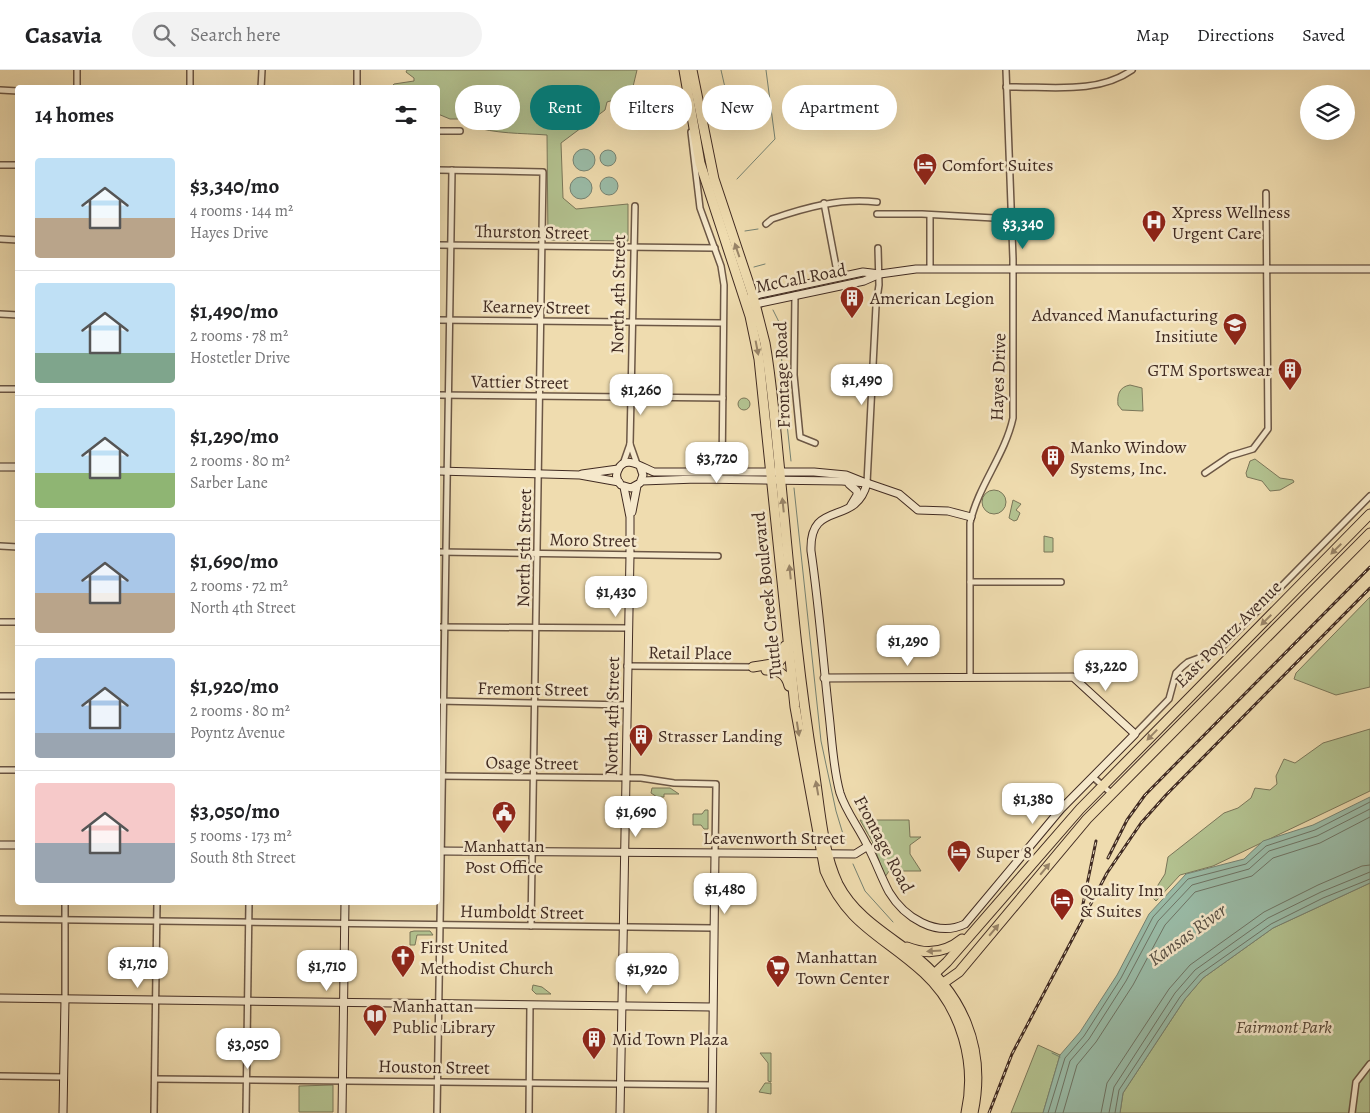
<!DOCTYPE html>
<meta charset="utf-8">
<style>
body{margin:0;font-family:Alegreya,serif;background:#f2f2f2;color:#202124;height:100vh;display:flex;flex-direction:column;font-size:19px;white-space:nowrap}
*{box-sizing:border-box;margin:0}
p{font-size:16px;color:#757577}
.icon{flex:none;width:28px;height:28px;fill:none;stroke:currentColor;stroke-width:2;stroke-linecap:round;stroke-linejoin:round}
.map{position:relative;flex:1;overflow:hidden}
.side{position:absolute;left:15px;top:15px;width:425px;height:820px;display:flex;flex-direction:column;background:#fff;border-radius:5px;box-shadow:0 5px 20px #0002}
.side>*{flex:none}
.banner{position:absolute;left:455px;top:15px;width:475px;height:45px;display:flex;gap:10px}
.fabs{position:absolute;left:1300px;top:15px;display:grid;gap:10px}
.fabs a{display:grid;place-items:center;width:55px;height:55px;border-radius:50%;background:#fff;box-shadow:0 5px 20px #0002;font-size:25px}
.price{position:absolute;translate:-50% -42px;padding:0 11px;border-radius:10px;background:#fff;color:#222;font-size:16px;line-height:32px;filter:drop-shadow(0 1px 2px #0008)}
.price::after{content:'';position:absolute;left:50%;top:30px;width:15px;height:11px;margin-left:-8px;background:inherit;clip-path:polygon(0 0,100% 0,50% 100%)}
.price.on{background:#0f766e;color:#fff}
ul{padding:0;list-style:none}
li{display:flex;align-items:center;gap:15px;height:125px;padding:0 20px}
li+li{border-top:1px solid #e0e0e0}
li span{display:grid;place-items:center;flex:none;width:140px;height:100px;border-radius:5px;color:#555}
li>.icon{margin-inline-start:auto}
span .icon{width:60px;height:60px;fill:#fffc;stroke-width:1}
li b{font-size:21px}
h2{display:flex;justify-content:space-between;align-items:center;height:60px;padding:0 20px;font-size:21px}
.chip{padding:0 18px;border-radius:22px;background:#fff;box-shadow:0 5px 20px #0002;font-size:18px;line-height:45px}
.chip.on{background:#0f766e;color:#fff}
header{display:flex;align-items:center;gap:30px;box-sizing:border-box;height:70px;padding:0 25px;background:#fff;border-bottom:1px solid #e0e0e0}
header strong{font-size:24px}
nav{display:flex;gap:28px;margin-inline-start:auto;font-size:18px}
.search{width:350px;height:45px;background:#f2f2f2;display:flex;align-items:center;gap:12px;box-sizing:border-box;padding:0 18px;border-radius:28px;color:#757577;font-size:19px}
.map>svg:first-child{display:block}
.green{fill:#b3c290;stroke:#7a7659}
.water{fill:#9abca8;stroke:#768272}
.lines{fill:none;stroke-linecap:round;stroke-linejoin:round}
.shore{stroke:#6e7465;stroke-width:1}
.stream{stroke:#768272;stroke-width:1}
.street-casing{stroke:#6c5745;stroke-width:8}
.secondary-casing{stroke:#412b22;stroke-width:9}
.highway-casing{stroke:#412b22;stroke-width:11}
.street{stroke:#f5e8cb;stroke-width:5}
.secondary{stroke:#f5e8cb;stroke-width:7}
.highway{stroke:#efdcaf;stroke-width:9}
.rail-casing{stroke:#412b22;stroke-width:3}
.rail{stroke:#f5e8cb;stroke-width:1;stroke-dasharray:4;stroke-linecap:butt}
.oneway{fill:#988468}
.labels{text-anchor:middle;stroke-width:5;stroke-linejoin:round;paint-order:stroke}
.poi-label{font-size:18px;fill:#412b22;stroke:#f5e8cb;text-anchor:start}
.street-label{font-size:18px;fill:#412b22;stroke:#f5e8cb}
.park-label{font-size:18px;font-style:italic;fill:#584938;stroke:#f5e8cb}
.water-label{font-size:19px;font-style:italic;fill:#574f44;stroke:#f5e8cb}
</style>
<header>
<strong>Casavia</strong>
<div class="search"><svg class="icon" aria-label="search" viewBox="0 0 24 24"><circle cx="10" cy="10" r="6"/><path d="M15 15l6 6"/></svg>Search here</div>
<nav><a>Map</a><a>Directions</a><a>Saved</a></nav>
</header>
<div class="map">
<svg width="1370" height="1043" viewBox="0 0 1370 1043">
<rect width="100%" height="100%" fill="#efdcaf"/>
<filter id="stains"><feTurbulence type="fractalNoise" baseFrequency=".004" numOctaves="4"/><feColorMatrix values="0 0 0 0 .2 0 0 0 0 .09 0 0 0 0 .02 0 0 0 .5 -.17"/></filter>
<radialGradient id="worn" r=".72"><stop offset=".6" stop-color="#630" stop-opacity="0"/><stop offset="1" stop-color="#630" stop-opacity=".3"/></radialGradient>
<g class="green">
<path d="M407 0H637L631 25 607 32 605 40 561 73 563 128 576 139 628 134V171L548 170 547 65C520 63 496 64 471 56L467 49H450L438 44V18L391 17 394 14 414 11V8L406 2Z"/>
<path d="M1130 315 1142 318 1143 341 1122 340 1118 335C1117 325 1119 317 1130 315Z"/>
<circle cx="744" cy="334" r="6"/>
<polygon points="1255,389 1280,408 1293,410 1294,412 1280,420 1270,421 1262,411 1247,407 1246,403 1250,391"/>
<circle cx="994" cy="432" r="12"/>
<polygon points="1013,430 1021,434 1016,440 1020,443 1017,450 1014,451 1009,448"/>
<polygon points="1044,466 1053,468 1053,482 1044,482"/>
<polygon points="1370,527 1370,617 1336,625 1294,609 1296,603"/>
<polygon points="1370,659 1370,721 1213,796 1180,805 1156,831 1151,826 1165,804 1168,787 1224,743 1238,738 1251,728 1255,718 1270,720 1277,714 1276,706 1284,689 1295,693 1323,673"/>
<polygon points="670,718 679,724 664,724 664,727 657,727 651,723 652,718"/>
<polygon points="705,740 708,740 708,759 704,759 701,755 693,755 693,744 702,744"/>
<polygon points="860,750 909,750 910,767 921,767 910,775 910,784 921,801 889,801 885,807 872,771"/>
<polygon points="1370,813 1370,1043 1120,1043 1123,1023 1185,929 1203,908 1273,858"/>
<polygon points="414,861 430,861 433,865 417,865 415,875 410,875 410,862"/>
<polygon points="533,915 542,917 551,924 536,924 532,920"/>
<polygon points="1038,975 1060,985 1043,1043 1011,1043"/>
<polygon points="760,983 771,983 771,1012 768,1011 768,993"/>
<polygon points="765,1013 771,1013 771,1024 759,1022"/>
<polygon points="333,1015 333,1042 299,1042 299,1016"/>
</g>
<g class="water">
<circle cx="584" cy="90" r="11"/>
<circle cx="608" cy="88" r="8"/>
<circle cx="609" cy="116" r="9"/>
<circle cx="581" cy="118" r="11"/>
<polygon points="1370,727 1370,813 1273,858 1203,908 1185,929 1123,1023 1120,1043 1043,1043 1060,985 1080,962 1117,905 1149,844 1186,804 1244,789 1263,771 1313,755"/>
</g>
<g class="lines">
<g class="shore">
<polyline points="1048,1043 1065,988 1084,966 1121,908 1153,847 1188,809 1246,794 1266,776 1315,760 1370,732"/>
<polyline points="1055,1043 1070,991 1089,969 1126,911 1158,851 1192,815 1249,799 1269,781 1317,766 1370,739"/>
<polyline points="1063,1043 1077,995 1096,972 1133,915 1165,855 1195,822 1252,806 1273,788 1320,773 1370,747"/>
<polyline points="1101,1043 1107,1013 1169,919 1190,895 1264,842 1318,815 1362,796 1370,795"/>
<polyline points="1109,1043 1114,1017 1175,923 1195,900 1268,848 1321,822 1370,802"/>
<polyline points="1115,1043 1119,1020 1180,927 1200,904 1271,854 1323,828 1370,809"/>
</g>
<g class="stream">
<polyline points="716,45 729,35 721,0"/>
<polyline points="737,109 775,69 766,0"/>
<polyline points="745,161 758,159"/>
<polyline points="754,197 765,194"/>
<polyline points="773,240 780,254 783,317 791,391"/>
<polyline points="794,418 821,671 836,741 846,774"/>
<polyline points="853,794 865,821 893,852"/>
<polyline points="1052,983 1060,987"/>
</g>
<defs>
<g id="street">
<polyline points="190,0 190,18"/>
<path d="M1006 17C1047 16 1097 25 1132 0"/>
<polyline points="77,18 77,0"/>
<polyline points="261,18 262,0"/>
<polyline points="357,18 357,0"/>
<polyline points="0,20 18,21"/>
<polyline points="438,61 460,61"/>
<polyline points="691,62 700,138 721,196 724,215 722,403"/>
<polyline points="0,95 18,95"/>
<polyline points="438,100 543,102 531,856"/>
<polyline points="824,133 838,207"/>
<polyline points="877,144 922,144 1012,149"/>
<polyline points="930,145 930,199"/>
<path d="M766 154 772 149C807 137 840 128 877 132"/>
<polyline points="0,169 18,170"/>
<polyline points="438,175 715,178"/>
<polyline points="795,225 794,305 800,367 815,373"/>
<polyline points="0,244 18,245"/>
<polyline points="438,250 723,253"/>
<polyline points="0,319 18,319"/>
<polyline points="438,325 723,328"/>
<polyline points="630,374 637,394"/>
<polyline points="623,394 630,374 635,136"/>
<polyline points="1205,403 1230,386 1253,379 1268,359 1266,123"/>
<polyline points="867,413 876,236 879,215 878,178"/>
<polyline points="0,476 18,477"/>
<polyline points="438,482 718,486"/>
<polyline points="970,512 1061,512"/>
<polyline points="0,552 18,552"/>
<polyline points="438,557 629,558"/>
<polyline points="627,596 753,597"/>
<path d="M970 607V453C978 416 1005 385 1013 348V189L1006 0"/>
<polyline points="0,626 18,626"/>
<polyline points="438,631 627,635"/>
<polyline points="1135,664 1169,629 1176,603 1182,597 1188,592 1218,581 1370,426"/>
<polyline points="0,700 18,700"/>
<polyline points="438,706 641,708 674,713 716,714 715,783"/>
<polyline points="1093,707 1112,724"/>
<polyline points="0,849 713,858"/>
<polyline points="65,929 65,832"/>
<polyline points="0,1006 64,1007"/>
<polyline points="155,1009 712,1015"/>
<polyline points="154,1043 157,832"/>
<polyline points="246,1043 249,832"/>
<polyline points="437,1043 452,100"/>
<polyline points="529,1043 530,935"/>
<polyline points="1352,1043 1356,1012 1370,994"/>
</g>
<g id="secondary">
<polyline points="750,228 760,224 863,202 880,204 916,199 1370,199"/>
<polyline points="750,233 756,234 864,211 880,204"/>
<path d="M640 396 643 405 640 413 631 418 621 415C617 411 615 406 618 400 625 383 644 399 654 402H814L846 405 866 413"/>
<polyline points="0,397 18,397"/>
<polyline points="438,401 580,405 619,412"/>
<polyline points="582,404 618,399"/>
<polyline points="642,411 697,409 842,411 867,413 899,424 918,440 948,441 971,447"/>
<polyline points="849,414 857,421 857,425 851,435"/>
<polyline points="632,442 637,416"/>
<path d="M824 608 1073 607 1135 664 1061 739 965 854C936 868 904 847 889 822 881 807 876 792 868 777 860 759 846 742 840 723 833 698 832 670 829 644 823 590 819 535 811 481 809 428 856 458 867 413"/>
<polyline points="0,775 18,775"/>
<polyline points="438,781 855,784 868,776"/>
<polyline points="0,928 712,937"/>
<polyline points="63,1043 65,929"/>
<polyline points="342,1043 345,832"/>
<polyline points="620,1043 630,485 630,447 624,417"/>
<polyline points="712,1043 715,783"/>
</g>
<g id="highway">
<path d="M684 0 700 93 750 246 759 289 795 637 825 801C848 856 884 866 924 903 962 938 977 994 966 1043"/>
<path d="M692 0 714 109 753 226 765 273C772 313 775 353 779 393 789 496 797 599 814 700 820 737 822 780 838 814 854 845 883 862 910 882 962 922 987 977 973 1043"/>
<polyline points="753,597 778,593 783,587 785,576"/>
<path d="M766 600C778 600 786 603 789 616"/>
<path d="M907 877C927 885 945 883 962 869"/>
<polyline points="931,907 947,892 1080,739 1370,444"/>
<polyline points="939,916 959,902 1087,749 1370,463"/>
</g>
</defs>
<use href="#street" class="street-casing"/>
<use href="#secondary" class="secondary-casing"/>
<use href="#highway" class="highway-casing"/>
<use href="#street" class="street"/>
<use href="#secondary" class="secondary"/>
<use href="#highway" class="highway"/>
<defs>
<g id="rail">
<polyline points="1108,788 1127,750 1145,725 1370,497"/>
<polyline points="1082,839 1096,771"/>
<polyline points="989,1043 1012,984 1107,803 1141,753 1166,725 1370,518"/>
</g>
</defs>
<use href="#rail" class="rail-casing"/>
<use href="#rail" class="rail"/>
</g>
<defs><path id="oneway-solid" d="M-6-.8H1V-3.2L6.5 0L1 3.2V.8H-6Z" transform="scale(1.25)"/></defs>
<g class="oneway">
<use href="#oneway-solid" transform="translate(737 180) rotate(-109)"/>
<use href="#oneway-solid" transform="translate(757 278) rotate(79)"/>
<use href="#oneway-solid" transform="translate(783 435) rotate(-96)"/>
<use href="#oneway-solid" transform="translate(1336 479) rotate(135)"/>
<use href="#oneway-solid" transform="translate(790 502) rotate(-96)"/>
<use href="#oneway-solid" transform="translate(1266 550) rotate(135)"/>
<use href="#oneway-solid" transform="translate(798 659) rotate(81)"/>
<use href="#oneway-solid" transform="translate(1152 665) rotate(134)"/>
<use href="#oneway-solid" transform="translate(817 718) rotate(-100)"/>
<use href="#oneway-solid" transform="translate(1045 799) rotate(-50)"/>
<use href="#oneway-solid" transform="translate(994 860) rotate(-50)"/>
<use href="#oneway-solid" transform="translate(934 881) rotate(176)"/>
</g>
<defs>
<symbol id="hotel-pin" viewBox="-11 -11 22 30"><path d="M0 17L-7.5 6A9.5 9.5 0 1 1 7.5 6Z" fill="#8f2418" stroke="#f5e8cb"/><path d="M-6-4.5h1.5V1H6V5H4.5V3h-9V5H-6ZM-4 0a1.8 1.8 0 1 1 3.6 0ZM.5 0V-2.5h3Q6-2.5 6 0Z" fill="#fff"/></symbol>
<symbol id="hospital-pin" viewBox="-11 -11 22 30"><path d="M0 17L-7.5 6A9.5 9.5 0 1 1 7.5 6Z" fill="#8f2418" stroke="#f5e8cb"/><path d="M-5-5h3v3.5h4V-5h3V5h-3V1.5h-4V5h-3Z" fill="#fff"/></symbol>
<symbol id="building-pin" viewBox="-11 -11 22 30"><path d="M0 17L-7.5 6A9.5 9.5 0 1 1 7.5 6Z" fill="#8f2418" stroke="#f5e8cb"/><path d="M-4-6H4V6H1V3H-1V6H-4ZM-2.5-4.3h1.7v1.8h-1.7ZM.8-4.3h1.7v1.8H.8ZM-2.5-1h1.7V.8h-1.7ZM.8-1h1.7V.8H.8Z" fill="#fff"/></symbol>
<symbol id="university-pin" viewBox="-11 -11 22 30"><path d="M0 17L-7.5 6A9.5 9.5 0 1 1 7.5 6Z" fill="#8f2418" stroke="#f5e8cb"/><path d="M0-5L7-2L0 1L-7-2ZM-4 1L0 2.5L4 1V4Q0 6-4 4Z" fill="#fff"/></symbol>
<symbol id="civic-pin" viewBox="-11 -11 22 30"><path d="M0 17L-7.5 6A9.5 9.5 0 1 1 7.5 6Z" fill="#8f2418" stroke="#f5e8cb"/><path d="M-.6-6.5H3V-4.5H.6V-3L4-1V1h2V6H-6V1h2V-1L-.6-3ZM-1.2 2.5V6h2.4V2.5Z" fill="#fff"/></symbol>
<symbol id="church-pin" viewBox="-11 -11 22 30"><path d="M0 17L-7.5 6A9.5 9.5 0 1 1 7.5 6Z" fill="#8f2418" stroke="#f5e8cb"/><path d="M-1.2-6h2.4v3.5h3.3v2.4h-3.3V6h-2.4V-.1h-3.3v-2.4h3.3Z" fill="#fff"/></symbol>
<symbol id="supermarket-pin" viewBox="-11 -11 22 30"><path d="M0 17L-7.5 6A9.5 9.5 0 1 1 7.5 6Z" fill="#8f2418" stroke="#f5e8cb"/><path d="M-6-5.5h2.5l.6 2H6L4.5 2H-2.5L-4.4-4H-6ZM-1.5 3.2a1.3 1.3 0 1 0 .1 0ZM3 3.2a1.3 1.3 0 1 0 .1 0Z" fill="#fff"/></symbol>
<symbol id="library-pin" viewBox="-11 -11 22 30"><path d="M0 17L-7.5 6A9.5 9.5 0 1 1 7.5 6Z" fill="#8f2418" stroke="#f5e8cb"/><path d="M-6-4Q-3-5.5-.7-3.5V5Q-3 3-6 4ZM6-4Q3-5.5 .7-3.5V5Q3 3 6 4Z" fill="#fff"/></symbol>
</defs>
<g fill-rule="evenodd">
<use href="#hotel-pin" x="911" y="81" width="28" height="38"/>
<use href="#hospital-pin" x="1140" y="138" width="28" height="38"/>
<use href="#building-pin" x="838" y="214" width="28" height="38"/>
<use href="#university-pin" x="1221" y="241" width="28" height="38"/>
<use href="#building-pin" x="1276" y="286" width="28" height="38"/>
<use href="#building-pin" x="1039" y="373" width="28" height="38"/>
<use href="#building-pin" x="627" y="652" width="28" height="38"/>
<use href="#civic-pin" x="490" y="729" width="28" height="38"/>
<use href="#hotel-pin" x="945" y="768" width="28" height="38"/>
<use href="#hotel-pin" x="1048" y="816" width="28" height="38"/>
<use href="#church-pin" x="389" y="873" width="28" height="38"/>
<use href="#supermarket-pin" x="764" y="883" width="28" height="38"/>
<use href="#library-pin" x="361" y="932" width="28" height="38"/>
<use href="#building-pin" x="580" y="955" width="28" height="38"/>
</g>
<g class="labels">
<g class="poi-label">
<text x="942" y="101">Comfort Suites</text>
<text x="1172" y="148">Xpress Wellness<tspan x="1172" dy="21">Urgent Care</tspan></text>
<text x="870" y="234">American Legion</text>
<text x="1218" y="251" text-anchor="end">Advanced Manufacturing<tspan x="1218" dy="21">Insitiute</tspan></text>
<text x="1272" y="306" text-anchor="end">GTM Sportswear</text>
<text x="1070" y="383">Manko Window<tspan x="1070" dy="21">Systems, Inc.</tspan></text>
<text x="658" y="672">Strasser Landing</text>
<text x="504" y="782" text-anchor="middle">Manhattan<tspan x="504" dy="21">Post Office</tspan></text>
<text x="976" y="788">Super 8</text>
<text x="1080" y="826">Quality Inn<tspan x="1080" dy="21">&amp; Suites</tspan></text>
<text x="420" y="883">First United<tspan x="420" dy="21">Methodist Church</tspan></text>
<text x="796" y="893">Manhattan<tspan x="796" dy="21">Town Center</tspan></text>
<text x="392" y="942">Manhattan<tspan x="392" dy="21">Public Library</tspan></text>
<text x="612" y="975">Mid Town Plaza</text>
</g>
<g class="street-label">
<text transform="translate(532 162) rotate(1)" y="6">Thurston Street</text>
<text transform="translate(801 208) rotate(-11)" y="6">McCall Road</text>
<text transform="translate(618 224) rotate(-89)" y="6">North 4th Street</text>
<text transform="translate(536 237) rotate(1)" y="6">Kearney Street</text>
<text transform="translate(782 305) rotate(-92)" y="6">Frontage Road</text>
<text transform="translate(998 307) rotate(-88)" y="6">Hayes Drive</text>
<text transform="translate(520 312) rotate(1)" y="6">Vattier Street</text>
<text transform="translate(593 470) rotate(1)" y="6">Moro Street</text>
<text transform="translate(524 478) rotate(-89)" y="6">North 5th Street</text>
<text transform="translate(767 525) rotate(-96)" y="6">Tuttle Creek Boulevard</text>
<text transform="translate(1228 564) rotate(-45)" y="6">East Poyntz Avenue</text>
<text transform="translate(690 583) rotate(1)" y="6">Retail Place</text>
<text transform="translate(533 619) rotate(1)" y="6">Fremont Street</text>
<text transform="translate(612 646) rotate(-89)" y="6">North 4th Street</text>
<text transform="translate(532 693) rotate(1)" y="6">Osage Street</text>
<text x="774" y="774">Leavenworth Street</text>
<text transform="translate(884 774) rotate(62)" y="6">Frontage Road</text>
<text transform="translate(522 842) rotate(1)" y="6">Humboldt Street</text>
<text transform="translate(434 997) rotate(1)" y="6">Houston Street</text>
</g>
<g class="park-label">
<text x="1284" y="963">Fairmont Park</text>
</g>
<g class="water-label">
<text transform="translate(1187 864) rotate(-36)" y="7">Kansas River</text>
</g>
</g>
<rect width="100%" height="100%" filter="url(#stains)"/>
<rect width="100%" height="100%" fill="url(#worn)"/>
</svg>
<div class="fabs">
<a><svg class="icon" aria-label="layers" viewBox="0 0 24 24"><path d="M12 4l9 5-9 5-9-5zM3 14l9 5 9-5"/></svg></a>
</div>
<b class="price on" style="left:1023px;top:180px">$3,340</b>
<b class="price" style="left:862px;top:336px">$1,490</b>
<b class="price" style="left:641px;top:346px">$1,260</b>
<b class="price" style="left:717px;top:414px">$3,720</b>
<b class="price" style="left:616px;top:548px">$1,430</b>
<b class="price" style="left:908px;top:597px">$1,290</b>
<b class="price" style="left:1106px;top:622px">$3,220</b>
<b class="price" style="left:1033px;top:755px">$1,380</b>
<b class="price" style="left:636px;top:768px">$1,690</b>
<b class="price" style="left:725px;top:845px">$1,480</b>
<b class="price" style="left:138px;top:919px">$1,710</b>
<b class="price" style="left:327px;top:922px">$1,710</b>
<b class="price" style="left:647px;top:925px">$1,920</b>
<b class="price" style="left:248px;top:1000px">$3,050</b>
<div class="banner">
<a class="chip">Buy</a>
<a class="chip on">Rent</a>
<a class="chip">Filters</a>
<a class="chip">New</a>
<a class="chip">Apartment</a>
</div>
<section class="side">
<h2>14 homes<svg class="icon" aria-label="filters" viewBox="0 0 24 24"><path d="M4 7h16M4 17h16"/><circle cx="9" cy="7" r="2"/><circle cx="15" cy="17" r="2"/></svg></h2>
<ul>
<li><span style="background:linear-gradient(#bfe0f5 60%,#b9a48a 0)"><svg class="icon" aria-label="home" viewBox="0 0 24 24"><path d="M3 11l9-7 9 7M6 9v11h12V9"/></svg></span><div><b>$3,340/mo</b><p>4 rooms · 144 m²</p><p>Hayes Drive</p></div></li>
<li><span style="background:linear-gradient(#bfe0f5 70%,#7fa58c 0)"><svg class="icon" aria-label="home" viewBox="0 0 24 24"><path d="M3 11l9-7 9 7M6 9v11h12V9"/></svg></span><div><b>$1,490/mo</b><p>2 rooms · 78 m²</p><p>Hostetler Drive</p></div></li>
<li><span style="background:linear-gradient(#bfe0f5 65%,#8fb573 0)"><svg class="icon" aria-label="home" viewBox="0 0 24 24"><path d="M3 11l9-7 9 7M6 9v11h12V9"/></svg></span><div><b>$1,290/mo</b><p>2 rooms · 80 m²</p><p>Sarber Lane</p></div></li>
<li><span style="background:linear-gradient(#a9c7e8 60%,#b9a48a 0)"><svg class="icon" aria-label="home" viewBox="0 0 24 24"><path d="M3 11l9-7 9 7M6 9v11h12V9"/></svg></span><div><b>$1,690/mo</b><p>2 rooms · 72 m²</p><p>North 4th Street</p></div></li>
<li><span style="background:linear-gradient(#a9c7e8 75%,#9aa5b1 0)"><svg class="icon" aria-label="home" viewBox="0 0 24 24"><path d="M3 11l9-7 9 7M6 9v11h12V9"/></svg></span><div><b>$1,920/mo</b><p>2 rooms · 80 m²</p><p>Poyntz Avenue</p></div></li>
<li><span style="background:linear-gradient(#f6c9c9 60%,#9aa5b1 0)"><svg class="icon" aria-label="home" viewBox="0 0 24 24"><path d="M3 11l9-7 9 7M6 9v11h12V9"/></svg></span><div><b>$3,050/mo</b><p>5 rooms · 173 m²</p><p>South 8th Street</p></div></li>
</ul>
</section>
</div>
